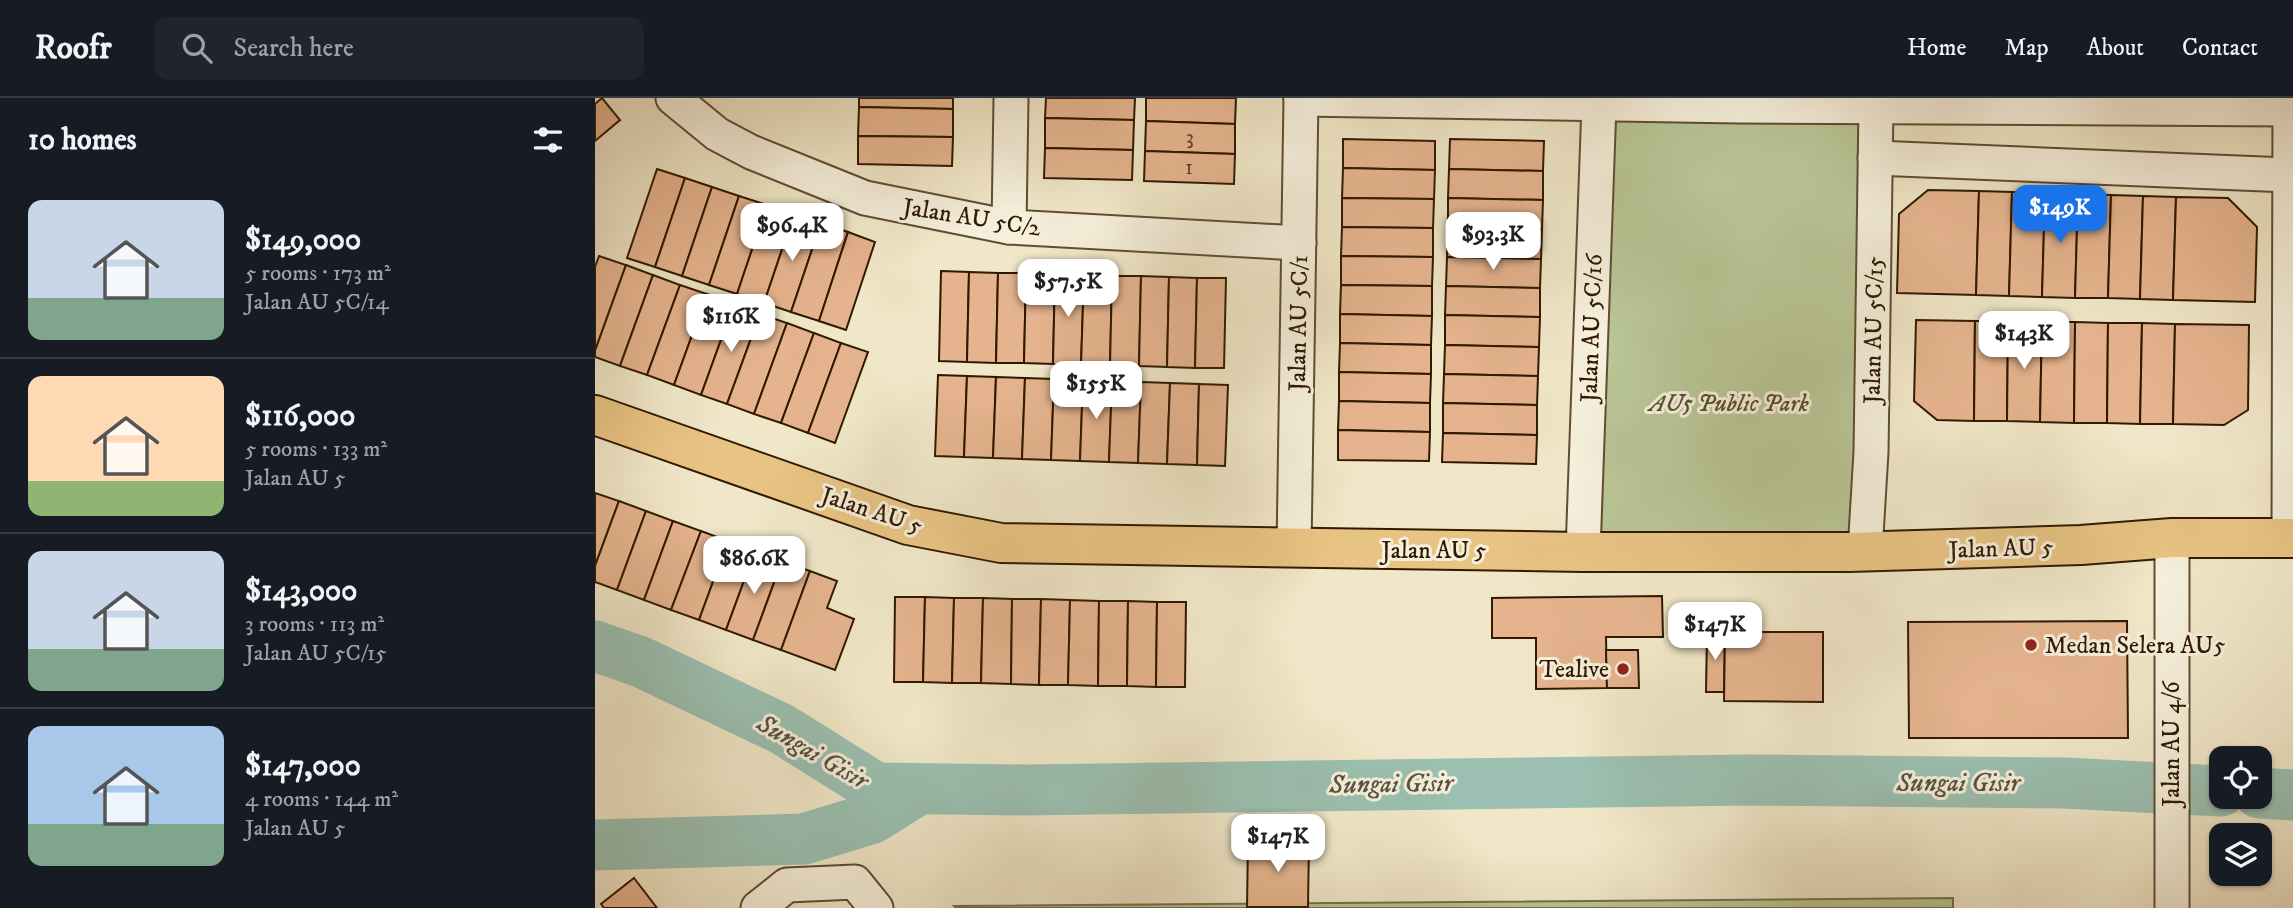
<!DOCTYPE html>
<meta charset="utf-8">
<style>
body{margin:0;font-family:"IM FELL DW Pica",serif;background:#20242c;color:#f1f3f6;height:100vh;display:flex;flex-direction:column;font-size:26px;white-space:nowrap}
*{box-sizing:border-box;margin:0}
p{font-size:23px;color:#9ea1a6}
.icon{flex:none;width:38px;height:38px;fill:none;stroke:currentColor;stroke-width:2;stroke-linecap:round;stroke-linejoin:round}
.map{position:relative;flex:1;overflow:hidden}
.sheet{display:flex;flex-direction:column;background:#171b24;width:595px}
.sheet>*{flex:none}
.tools{position:absolute;left:1614px;top:648px;display:grid;gap:14px}
.tools a{display:grid;place-items:center;width:63px;height:63px;border-radius:14px;background:#171b24;box-shadow:0 2px 5px #0004;font-size:35px}
.price{position:absolute;translate:-50% -60px;padding:0 16px;border-radius:14px;background:#fff;color:#222;font-size:23px;line-height:46px;filter:drop-shadow(0 2px 4px #0008)}
.price::after{content:'';position:absolute;left:50%;top:42px;width:21px;height:16px;margin-left:-10px;background:inherit;clip-path:polygon(0 0,100% 0,50% 100%)}
.price.active{background:#1a73e8;color:#fff}
ul{padding:0;list-style:none}
li{display:flex;align-items:center;gap:21px;height:175px;padding:0 28px}
li+li{border-top:2px solid #363941}
li span{display:grid;place-items:center;flex:none;width:196px;height:140px;border-radius:14px;color:#555}
li>.icon{margin-inline-start:auto}
span .icon{width:84px;height:84px;fill:#fffc;stroke-width:1}
li b{font-size:30px}
h2{display:flex;justify-content:space-between;align-items:center;height:84px;padding:0 28px;font-size:30px}
header{display:flex;align-items:center;gap:42px;box-sizing:border-box;height:98px;padding:0 35px;background:#171b24;border-bottom:2px solid #363941}
header strong{font-size:33px}
nav{display:flex;gap:38px;margin-inline-start:auto;font-size:24px}
.search{width:490px;height:63px;background:#20242c;display:flex;align-items:center;gap:18px;box-sizing:border-box;padding:0 24px;border-radius:14px;color:#9ea1a6;font-size:26px}
main{display:flex;flex:1;min-height:0}
.map>svg:first-child{display:block}
.green{fill:#b9c596;stroke:#756f4b;stroke-width:2}
.lines{fill:none;stroke-linecap:round;stroke-linejoin:round}
.river{stroke:#9bc0b1;stroke-width:51}
.building{fill:#e5b48e;stroke:#311900;stroke-width:2}
.minor-casing{stroke:#614c32;stroke-width:37}
.major-casing{stroke:#311900;stroke-width:42}
.minor{stroke:#f5efdb;stroke-width:33}
.major{stroke:#e8c484;stroke-width:38}
.poi-dot{fill:#8f2418;stroke:#f5efdb;stroke-width:2.5}
.labels{text-anchor:middle;stroke-width:6;stroke-linejoin:round;paint-order:stroke}
.number-label{font-size:21px;fill:#5e4024}
.street-label{font-size:24px;fill:#311900;stroke:#f5efdb}
.park-label{font-size:24px;font-style:italic;fill:#5a4d2d;stroke:#f5efdb}
.poi-label{font-size:24px;fill:#311900;stroke:#f5efdb;text-anchor:start}
.water-label{font-size:26px;font-style:italic;fill:#56533e;stroke:#f5efdb}
</style>
<header>
<strong>Roofr</strong>
<div class="search"><svg class="icon" aria-label="search" viewBox="0 0 24 24"><circle cx="10" cy="10" r="6"/><path d="M15 15l6 6"/></svg>Search here</div>
<nav><a>Home</a><a>Map</a><a>About</a><a>Contact</a></nav>
</header>
<main>
<section class="sheet">
<h2>10 homes<svg class="icon" aria-label="filters" viewBox="0 0 24 24"><path d="M4 7h16M4 17h16"/><circle cx="9" cy="7" r="2"/><circle cx="15" cy="17" r="2"/></svg></h2>
<ul>
<li><span style="background:linear-gradient(#c9d6e8 70%,#7fa58c 0)"><svg class="icon" aria-label="home" viewBox="0 0 24 24"><path d="M3 11l9-7 9 7M6 9v11h12V9"/></svg></span><div><b>$149,000</b><p>5 rooms · 173 m²</p><p>Jalan AU 5C/14</p></div></li>
<li><span style="background:linear-gradient(#ffd9b3 75%,#8fb573 0)"><svg class="icon" aria-label="home" viewBox="0 0 24 24"><path d="M3 11l9-7 9 7M6 9v11h12V9"/></svg></span><div><b>$116,000</b><p>5 rooms · 133 m²</p><p>Jalan AU 5</p></div></li>
<li><span style="background:linear-gradient(#c9d6e8 70%,#7fa58c 0)"><svg class="icon" aria-label="home" viewBox="0 0 24 24"><path d="M3 11l9-7 9 7M6 9v11h12V9"/></svg></span><div><b>$143,000</b><p>3 rooms · 113 m²</p><p>Jalan AU 5C/15</p></div></li>
<li><span style="background:linear-gradient(#a9c7e8 70%,#7fa58c 0)"><svg class="icon" aria-label="home" viewBox="0 0 24 24"><path d="M3 11l9-7 9 7M6 9v11h12V9"/></svg></span><div><b>$147,000</b><p>4 rooms · 144 m²</p><p>Jalan AU 5</p></div></li>
</ul>
</section>
<div class="map">
<svg width="1698" height="810" viewBox="0 0 1698 810">
<rect width="100%" height="100%" fill="#f0e7c8"/>
<filter id="stains"><feTurbulence type="fractalNoise" baseFrequency=".00286" numOctaves="4"/><feColorMatrix values="0 0 0 0 .2 0 0 0 0 .09 0 0 0 0 .02 0 0 0 .5 -.17"/></filter>
<radialGradient id="worn" r=".72"><stop offset=".6" stop-color="#630" stop-opacity="0"/><stop offset="1" stop-color="#630" stop-opacity=".3"/></radialGradient>
<g class="green">
<polygon points="1021,15 1274,20 1262,448 994,444"/>
<polygon points="1358,800 1358,810 361,810 359,808"/>
</g>
<g class="lines">
<g class="river">
<polyline points="0,548 46,564 187,631 281,690 431,692 1153,682 1469,685 1626,693"/>
<polyline points="1664,695 1698,697"/>
<polyline points="0,747 209,741 278,720 324,691"/>
</g>
</g>
<g class="building">
<polygon points="7,0 25,22 0,43 0,6"/>
<polygon points="264,0 358,0 358,11 264,9"/>
<polygon points="451,0 540,0 539,22 450,20"/>
<polygon points="551,0 641,0 640,26 551,23"/>
<polygon points="264,9 358,11 358,39 263,38"/>
<polygon points="450,20 539,22 538,52 450,50"/>
<polygon points="551,23 640,26 640,56 550,53"/>
<polygon points="263,38 358,39 357,68 263,66"/>
<polygon points="748,41 840,43 840,72 748,70"/>
<polygon points="855,41 949,43 948,73 854,71"/>
<polygon points="450,50 538,52 537,82 449,80"/>
<polygon points="550,53 640,56 639,86 549,83"/>
<polygon points="748,70 840,72 839,101 747,100"/>
<polygon points="62,71 90,80 60,169 32,160"/>
<polygon points="854,71 948,73 948,102 853,100"/>
<polygon points="90,80 117,89 87,178 60,169"/>
<polygon points="117,89 144,98 114,187 87,178"/>
<polygon points="1333,92 1384,93 1381,197 1302,195 1304,116"/>
<polygon points="1384,93 1417,94 1414,198 1381,197"/>
<polygon points="1417,94 1450,95 1447,199 1414,198"/>
<polygon points="1450,95 1483,96 1480,200 1447,199"/>
<polygon points="1483,96 1516,97 1513,200 1480,200"/>
<polygon points="1516,97 1548,98 1545,201 1513,200"/>
<polygon points="144,98 172,107 142,196 114,187"/>
<polygon points="1548,98 1581,99 1578,202 1545,201"/>
<polygon points="1581,99 1633,100 1662,129 1660,204 1578,202"/>
<polygon points="747,100 839,101 838,130 747,129"/>
<polygon points="853,100 948,102 947,131 853,129"/>
<polygon points="172,107 199,116 169,205 142,196"/>
<polygon points="199,116 226,125 196,214 169,205"/>
<polygon points="226,125 253,134 224,223 196,214"/>
<polygon points="747,129 838,130 838,159 746,158"/>
<polygon points="853,129 947,131 946,161 852,159"/>
<polygon points="253,134 280,144 251,232 224,223"/>
<polygon points="4,158 31,167 0,253 0,169"/>
<polygon points="746,158 838,159 837,188 746,187"/>
<polygon points="852,159 946,161 945,190 851,188"/>
<polygon points="31,167 58,177 25,268 0,259 0,253"/>
<polygon points="346,173 374,174 372,264 344,263"/>
<polygon points="374,174 403,175 401,265 372,264"/>
<polygon points="403,175 431,175 429,265 401,265"/>
<polygon points="431,175 460,176 458,266 429,265"/>
<polygon points="460,176 489,177 486,267 458,266"/>
<polygon points="58,177 85,187 52,277 25,268"/>
<polygon points="489,177 517,178 515,268 486,267"/>
<polygon points="517,178 546,178 544,268 515,268"/>
<polygon points="546,178 574,179 572,269 544,268"/>
<polygon points="574,179 602,180 600,270 572,269"/>
<polygon points="602,180 631,180 629,270 600,270"/>
<polygon points="85,187 112,196 79,287 52,277"/>
<polygon points="746,187 837,188 837,218 745,216"/>
<polygon points="851,188 945,190 945,219 850,217"/>
<polygon points="112,196 139,206 106,297 79,287"/>
<polygon points="139,206 165,216 132,306 106,297"/>
<polygon points="165,216 192,225 159,316 132,306"/>
<polygon points="745,216 837,218 836,247 745,245"/>
<polygon points="850,217 945,219 944,249 850,247"/>
<polygon points="1321,222 1380,223 1379,323 1342,322 1319,303"/>
<polygon points="1380,223 1413,223 1412,323 1379,323"/>
<polygon points="1413,223 1447,224 1445,324 1412,323"/>
<polygon points="1447,224 1480,224 1479,325 1445,324"/>
<polygon points="1480,224 1513,225 1512,325 1479,325"/>
<polygon points="192,225 219,235 186,325 159,316"/>
<polygon points="1513,225 1547,225 1545,326 1512,325"/>
<polygon points="1547,225 1580,226 1578,326 1545,326"/>
<polygon points="1580,226 1654,227 1653,312 1629,327 1578,326"/>
<polygon points="219,235 246,245 213,335 186,325"/>
<polygon points="246,245 273,254 240,345 213,335"/>
<polygon points="745,245 836,247 836,276 744,274"/>
<polygon points="850,247 944,249 943,278 849,276"/>
<polygon points="744,274 836,276 835,305 744,303"/>
<polygon points="849,276 943,278 942,307 848,305"/>
<polygon points="343,277 372,278 369,359 340,358"/>
<polygon points="372,278 401,279 398,360 369,359"/>
<polygon points="401,279 430,280 427,361 398,360"/>
<polygon points="430,280 459,281 456,362 427,361"/>
<polygon points="459,281 488,282 485,363 456,362"/>
<polygon points="488,282 517,283 514,364 485,363"/>
<polygon points="517,283 546,284 543,365 514,364"/>
<polygon points="546,284 575,285 572,366 543,365"/>
<polygon points="575,285 604,286 602,367 572,366"/>
<polygon points="604,286 633,287 630,368 602,367"/>
<polygon points="744,303 835,305 835,334 743,332"/>
<polygon points="848,305 942,307 942,337 848,335"/>
<polygon points="743,332 835,334 834,363 743,362"/>
<polygon points="848,335 942,337 941,366 847,364"/>
<polygon points="0,395 24,403 0,468"/>
<polygon points="24,403 51,413 22,492 0,484 0,468"/>
<polygon points="51,413 78,423 49,502 22,492"/>
<polygon points="78,423 106,433 76,512 49,502"/>
<polygon points="106,433 133,443 104,522 76,512"/>
<polygon points="133,443 160,453 131,532 104,522"/>
<polygon points="160,453 187,463 158,542 131,532"/>
<polygon points="187,463 215,473 186,552 158,542"/>
<polygon points="215,473 242,483 232,510 259,521 240,572 186,552"/>
<polygon points="1067,498 1068,539 1011,539 1012,590 941,591 941,540 897,540 897,500"/>
<polygon points="300,499 330,499 328,584 299,584"/>
<polygon points="330,499 359,500 357,585 328,584"/>
<polygon points="359,500 388,500 386,585 357,585"/>
<polygon points="388,500 417,501 416,586 386,585"/>
<polygon points="417,501 446,501 444,587 416,586"/>
<polygon points="446,501 475,502 473,587 444,587"/>
<polygon points="475,502 504,503 503,588 473,587"/>
<polygon points="504,503 533,503 532,588 503,588"/>
<polygon points="533,503 562,504 561,589 532,588"/>
<polygon points="562,504 591,504 590,589 561,589"/>
<polygon points="1532,523 1533,640 1314,640 1313,524"/>
<polygon points="1112,534 1130,534 1129,594 1111,594"/>
<polygon points="1130,534 1228,534 1228,604 1129,603"/>
<polygon points="1011,552 1043,552 1044,590 1012,590"/>
<polygon points="653,743 714,743 713,809 652,809"/>
<polygon points="39,780 62,810 9,810 6,806"/>
</g>
<g class="lines">
<defs>
<g id="minor">
<polyline points="78,0 122,36 156,54 270,100 414,129 704,145"/>
<polyline points="706,1 1144,8 1695,11"/>
<polyline points="1280,60 1695,77"/>
<polyline points="414,129 416,0"/>
<polyline points="1694,440 1695,0"/>
<polyline points="699,450 706,0"/>
<polyline points="988,454 1004,6"/>
<polyline points="1270,454 1276,354 1281,9"/>
<polyline points="163,810 192,787 260,784 281,810"/>
<polyline points="1577,810 1577,440"/>
</g>
<polyline id="major" points="0,317 313,427 406,445 988,454 1254,454 1486,447 1577,440 1698,440"/>
</defs>
<use href="#minor" class="minor-casing"/>
<use href="#major" class="major-casing"/>
<use href="#minor" class="minor"/>
<use href="#major" class="major"/>
</g>
<g class="poi-dot">
<circle cx="1436" cy="547" r="7"/>
<circle cx="1028" cy="571" r="7"/>
</g>
<g class="labels">
<g class="number-label">
<text x="595" y="46">3</text>
<text x="594" y="76">1</text>
</g>
<g class="street-label">
<text transform="translate(377 119) rotate(9)" y="8">Jalan AU 5C/2</text>
<text transform="translate(703 225) rotate(-89)" y="8">Jalan AU 5C/1</text>
<text transform="translate(996 230) rotate(-88)" y="8">Jalan AU 5C/16</text>
<text transform="translate(1278 232) rotate(-89)" y="8">Jalan AU 5C/15</text>
<text transform="translate(277 412) rotate(18)" y="8">Jalan AU 5</text>
<text transform="translate(1406 450) rotate(-2)" y="8">Jalan AU 5</text>
<text x="839" y="460">Jalan AU 5</text>
<text transform="translate(1576 646) rotate(-90)" y="8">Jalan AU 4/6</text>
</g>
<g class="park-label">
<text x="1134" y="313">AU5 Public Park</text>
</g>
<g class="poi-label">
<text x="1450" y="555">Medan Selera AU5</text>
<text x="1014" y="579" text-anchor="end">Tealive</text>
</g>
<g class="water-label">
<text transform="translate(218 653) rotate(30)" y="9">Sungai Gisir</text>
<text x="1363" y="693">Sungai Gisir</text>
<text transform="translate(796 685) rotate(-1)" y="9">Sungai Gisir</text>
</g>
</g>
<rect width="100%" height="100%" filter="url(#stains)"/>
<rect width="100%" height="100%" fill="url(#worn)"/>
</svg>
<div class="tools">
<a><svg class="icon" aria-label="locate" viewBox="0 0 24 24"><circle cx="12" cy="12" r="6"/><path d="M12 2v4M12 18v4M2 12h4M18 12h4"/></svg></a>
<a><svg class="icon" aria-label="layers" viewBox="0 0 24 24"><path d="M12 4l9 5-9 5-9-5zM3 14l9 5 9-5"/></svg></a>
</div>
<b class="price active" style="left:1465px;top:147px">$149K</b>
<b class="price" style="left:197px;top:165px">$96.4K</b>
<b class="price" style="left:898px;top:174px">$93.3K</b>
<b class="price" style="left:473px;top:221px">$57.5K</b>
<b class="price" style="left:136px;top:256px">$116K</b>
<b class="price" style="left:1429px;top:273px">$143K</b>
<b class="price" style="left:501px;top:323px">$155K</b>
<b class="price" style="left:159px;top:498px">$86.6K</b>
<b class="price" style="left:1120px;top:564px">$147K</b>
<b class="price" style="left:683px;top:776px">$147K</b>
</div>
</main>
